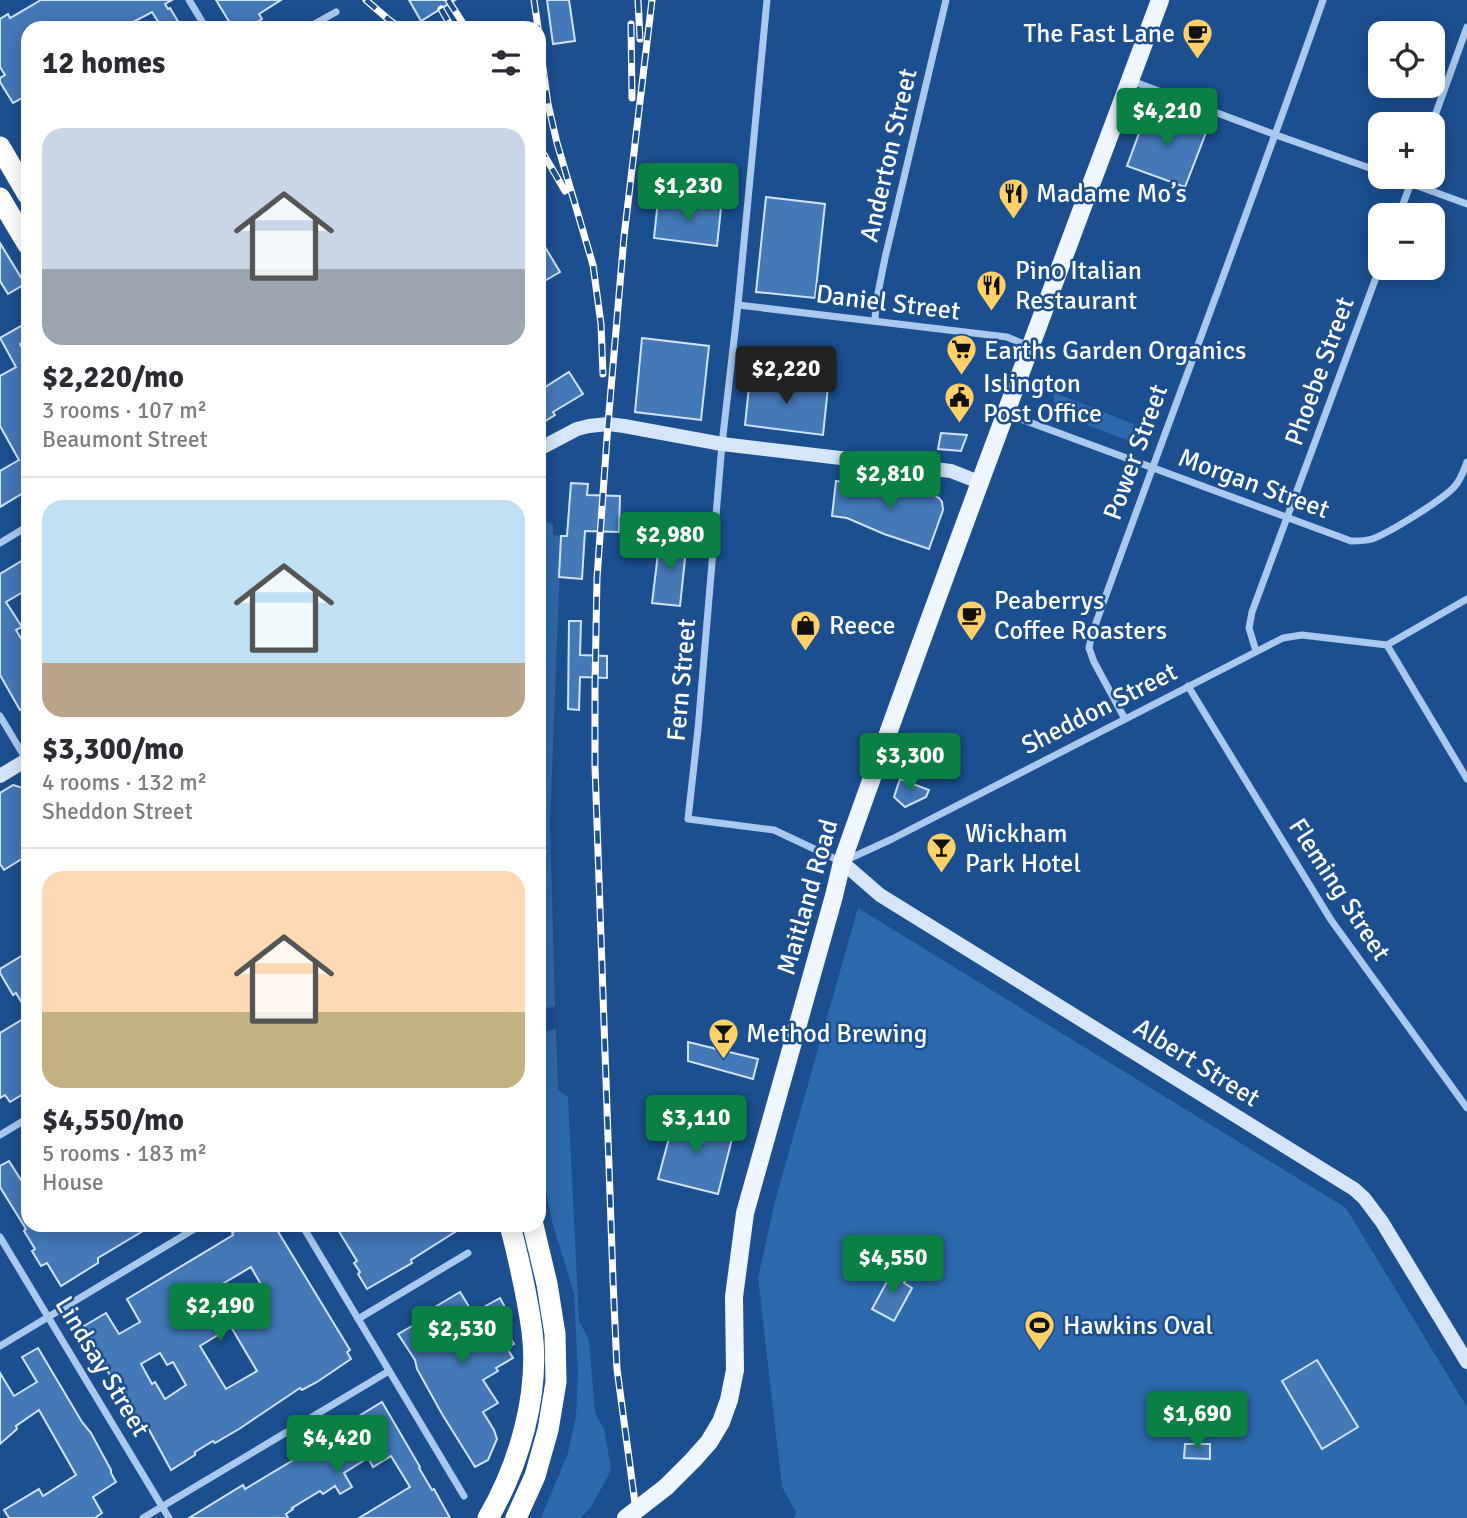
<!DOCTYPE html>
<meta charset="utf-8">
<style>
body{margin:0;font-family:Signika,sans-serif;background:#f2f2f3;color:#2b2b33;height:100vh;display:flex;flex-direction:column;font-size:26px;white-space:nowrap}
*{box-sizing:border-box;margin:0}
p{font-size:23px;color:#7c7c81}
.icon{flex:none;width:38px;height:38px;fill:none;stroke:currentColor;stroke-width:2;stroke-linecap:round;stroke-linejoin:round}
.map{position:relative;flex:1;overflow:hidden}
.panel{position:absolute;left:21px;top:21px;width:525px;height:1211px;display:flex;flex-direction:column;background:#fff;border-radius:21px;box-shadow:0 4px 18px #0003}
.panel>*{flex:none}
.fabs{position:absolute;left:1368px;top:21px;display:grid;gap:14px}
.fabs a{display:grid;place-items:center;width:77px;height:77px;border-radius:14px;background:#fff;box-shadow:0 4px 18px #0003;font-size:35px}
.price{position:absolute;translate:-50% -60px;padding:0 16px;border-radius:7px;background:#0b8043;color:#fff;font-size:23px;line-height:46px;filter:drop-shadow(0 2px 4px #0008)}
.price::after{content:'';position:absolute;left:50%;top:42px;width:21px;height:16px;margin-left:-10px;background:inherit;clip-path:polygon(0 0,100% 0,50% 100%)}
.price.active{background:#222;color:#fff}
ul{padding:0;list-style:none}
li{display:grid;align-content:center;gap:14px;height:371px;padding:0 21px}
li+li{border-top:2px solid #e1e1e2}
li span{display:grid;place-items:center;height:217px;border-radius:21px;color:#555}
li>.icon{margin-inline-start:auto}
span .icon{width:126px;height:126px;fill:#fffc;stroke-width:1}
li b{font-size:30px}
h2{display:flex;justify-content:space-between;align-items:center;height:84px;padding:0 21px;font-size:30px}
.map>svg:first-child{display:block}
.green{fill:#2e69ad}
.building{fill:#4478b7;stroke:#cfe3fa;stroke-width:2;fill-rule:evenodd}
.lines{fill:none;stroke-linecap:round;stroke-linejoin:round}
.street{stroke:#a9c9ee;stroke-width:7}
.secondary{stroke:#d6e6fa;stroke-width:14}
.primary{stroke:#f0f6ff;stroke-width:18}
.highway{stroke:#fff;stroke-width:21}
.rail-casing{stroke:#fff;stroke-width:7}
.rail{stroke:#1b4f8f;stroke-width:4.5;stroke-dasharray:13;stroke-linecap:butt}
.primary-bridge{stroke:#f0f6ff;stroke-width:18}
.labels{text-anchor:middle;stroke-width:5;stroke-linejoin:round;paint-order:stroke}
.poi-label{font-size:26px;fill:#fff;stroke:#1b4f8f;text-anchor:start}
.street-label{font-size:26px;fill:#fff;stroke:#1b4f8f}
</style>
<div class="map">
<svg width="1467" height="1518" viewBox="0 0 1467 1518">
<rect width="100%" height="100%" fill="#1b4f8f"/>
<g class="green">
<polygon points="1053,392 1153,432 1127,440 1056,413"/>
<polygon points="539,521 550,523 553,525 553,535 561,536 550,824 555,1007 545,1008 539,1012"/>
<polygon points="858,908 1346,1208 1467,1407 1467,1518 794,1518 796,1512 782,1487 758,1278 775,1201"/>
<polygon points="556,1029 558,1090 568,1097 579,1321 589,1340 595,1413 604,1429 611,1468 608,1476 591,1507 580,1518 541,1518 568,1453 576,1416 578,1375 574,1294 552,1221 539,1154 539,1033"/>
</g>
<g class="building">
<polygon points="41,0 172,0 165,4 168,9 170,8 182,28 162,28 152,12 122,28 28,28 28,95 13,103 0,82 0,78 5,75 0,67 0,19 8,14 10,18"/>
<polygon points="216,0 281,0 259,14 262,19 247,28 233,28"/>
<polygon points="409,0 455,0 421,21"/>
<polygon points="547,0 569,0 575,41 553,44"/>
<polygon points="1148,109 1207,130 1185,187 1127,166"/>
<polygon points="766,197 825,204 815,298 756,292"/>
<polygon points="658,200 721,208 717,246 654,238"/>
<polygon points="539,237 560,272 539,284"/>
<polygon points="0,243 25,284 8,294 0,281"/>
<polygon points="28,322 28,339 20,344 28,358 28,411 22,415 28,425 28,490 0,507 0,471 19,460 0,426 0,376 16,367 0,338"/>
<polygon points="642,338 709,346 701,420 635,412"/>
<polygon points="569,372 583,394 553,412 555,415 539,425 539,391"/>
<polygon points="750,377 828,387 823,435 745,425"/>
<polygon points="941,433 967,435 961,451 938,449"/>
<polygon points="836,481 891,488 933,495 939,498 942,502 943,510 929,549 884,534 847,518 832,516"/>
<polygon points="571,483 588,484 587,495 620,496 619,532 585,531 582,579 559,577 561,536 567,536"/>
<polygon points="660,537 687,540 680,606 652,603"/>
<polygon points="28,557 28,589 6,602 22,627 16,630 28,650 28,705 20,710 0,675 0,574"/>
<polygon points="569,621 581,621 580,655 607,656 607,678 580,677 579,710 568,709"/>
<polygon points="900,779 929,790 926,797 905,807 894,797"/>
<polygon points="13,785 23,788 28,796 28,855 4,870 0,864 0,793"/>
<polygon points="28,952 28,1013 16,993 13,995 0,973 0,969"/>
<polygon points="28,1016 28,1091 10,1102 5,1095 0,1098 0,1033"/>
<polygon points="688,1042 758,1059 753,1079 688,1061"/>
<polygon points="675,1116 734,1131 718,1194 658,1179"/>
<polygon points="9,1161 21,1180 28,1176 28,1225 153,1225 98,1258 98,1263 61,1286 47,1263 41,1266 32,1251 35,1249 24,1231 26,1229 0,1187 0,1166"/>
<path d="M245 1225H274L350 1350 347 1352 351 1359 317 1382 302 1390 300 1388 239 1429 215 1443 213 1441 195 1452V1455L171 1470 148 1428 143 1431 134 1417 125 1400 127 1398 113 1374 110 1375 94 1349 97 1347 84 1326 106 1313 119 1334 140 1322 127 1299 233 1235 232 1233ZM251 1267 264 1290 237 1305 224 1283ZM231 1327 257 1371 226 1389 200 1346ZM160 1353 167 1365 173 1362 186 1385 165 1399 155 1382 152 1384 141 1364Z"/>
<polygon points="335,1225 466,1225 411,1260 412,1263 367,1289 358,1274 360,1272 354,1263 357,1261"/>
<polygon points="895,1267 908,1275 904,1283 912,1288 894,1321 872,1309"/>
<polygon points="460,1292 473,1313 500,1298 511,1318 501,1323 514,1344 507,1348 513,1358 496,1368 498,1371 483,1380 498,1403 483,1412 494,1430 497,1439 488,1460 475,1467 442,1414 417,1369 415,1360 398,1334 428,1317 425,1313"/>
<polygon points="38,1348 82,1422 91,1433 111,1470 111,1473 116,1482 93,1497 102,1513 95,1518 9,1518 4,1510 39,1489 43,1496 76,1475 39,1410 16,1426 17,1429 0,1444 0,1373 14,1396 37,1382 22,1357"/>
<polygon points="1317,1360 1358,1427 1322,1449 1282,1381"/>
<polygon points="382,1402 420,1467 419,1468 432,1490 434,1489 450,1518 359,1518 410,1487 391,1456 373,1467 368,1458 344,1473 352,1487 340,1494 335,1486 323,1494 320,1491 292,1508 293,1509 286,1514 288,1518 189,1518 243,1485 245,1489 330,1438 328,1435"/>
<polygon points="1185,1444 1210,1444 1210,1459 1184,1458"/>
</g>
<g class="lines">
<g class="street">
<polyline points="189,0 206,28"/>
<polyline points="767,0 738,305 722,444 698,729 688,819 774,830 842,862 892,839 1283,638 1302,635 1387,645 1467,599"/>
<polyline points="307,28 336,12"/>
<polyline points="1132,81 1276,135 1381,172"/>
<polyline points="1432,124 1467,27"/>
<polyline points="1393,177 1467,204"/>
<polyline points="1399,215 1413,177"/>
<polyline points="738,305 1007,337 1031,347"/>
<polyline points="875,320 876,303 885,258 946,0"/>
<path d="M1007 414 1351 541C1359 541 1365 541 1372 539 1389 533 1444 499 1455 486 1461 479 1464 470 1467 462"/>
<polyline points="0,543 28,526"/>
<polyline points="1387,645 1467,779"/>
<polyline points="1256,651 1249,628 1252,612 1381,264"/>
<polyline points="1188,686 1331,920 1467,1108"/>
<polyline points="0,716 27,761"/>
<path d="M1125 719 1094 662 1089 648 1092 634C1168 422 1249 212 1323 0"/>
<polyline points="0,1135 28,1118"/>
<polyline points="302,1225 464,1496"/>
<polyline points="0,1237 169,1518"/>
<polyline points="358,1319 468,1253"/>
<polyline points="0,1346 201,1225"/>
<polyline points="143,1518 389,1371"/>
</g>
<g class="secondary">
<polyline points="539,449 577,429 589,426 608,424 624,426 722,444 951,471 979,482"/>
<polyline points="0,776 28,759"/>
<polyline points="842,862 880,895 1354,1189 1364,1198 1382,1222 1467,1362"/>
</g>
<path class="primary" d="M666 1487 693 1460 709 1442 721 1422 729 1400 735 1370 734 1297 745 1213 834 896 842 862C944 574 1053 287 1160 0"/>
<g class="highway">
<polyline points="0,147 28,195"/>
<polyline points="0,198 28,245"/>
<path d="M488 1518C519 1465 540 1394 532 1331 527 1295 519 1260 510 1225"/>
<polyline points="516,1518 535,1476 548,1430 556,1382 555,1334 547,1284 533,1225"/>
</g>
<defs>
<g id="rail">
<polyline points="366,0 388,19 400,28"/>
<polyline points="448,0 466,28"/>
<polyline points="534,0 538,28"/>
<polyline points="638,0 640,39"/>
<polyline points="441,9 452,28"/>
<polyline points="631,24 632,98"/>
<polyline points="539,39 548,104 557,143 593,265 601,324 603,374"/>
<polyline points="539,146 565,191"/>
<polyline points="637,1518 617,1369 613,1280 595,766 595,685 597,578 608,424 624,237 652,0"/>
</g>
</defs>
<use href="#rail" class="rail-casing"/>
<use href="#rail" class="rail"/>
<polyline class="primary-bridge" points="626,1518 666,1487"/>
</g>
<defs>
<symbol id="cafe-pin" viewBox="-11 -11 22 30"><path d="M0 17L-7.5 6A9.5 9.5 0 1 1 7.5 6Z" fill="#ffd166" stroke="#1b4f8f"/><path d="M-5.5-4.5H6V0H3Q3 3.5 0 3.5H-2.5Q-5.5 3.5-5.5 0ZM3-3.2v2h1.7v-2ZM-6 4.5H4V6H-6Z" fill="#111"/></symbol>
<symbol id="restaurant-pin" viewBox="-11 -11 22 30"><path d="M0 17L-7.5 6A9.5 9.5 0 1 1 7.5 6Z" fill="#ffd166" stroke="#1b4f8f"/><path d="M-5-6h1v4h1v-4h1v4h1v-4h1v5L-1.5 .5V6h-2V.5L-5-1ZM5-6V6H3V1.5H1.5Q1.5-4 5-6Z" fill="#111"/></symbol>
<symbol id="supermarket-pin" viewBox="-11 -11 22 30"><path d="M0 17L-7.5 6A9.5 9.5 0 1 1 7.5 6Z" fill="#ffd166" stroke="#1b4f8f"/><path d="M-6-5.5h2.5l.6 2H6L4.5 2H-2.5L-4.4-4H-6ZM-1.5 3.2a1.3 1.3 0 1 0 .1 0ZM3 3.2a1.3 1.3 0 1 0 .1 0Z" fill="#111"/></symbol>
<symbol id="civic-pin" viewBox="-11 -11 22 30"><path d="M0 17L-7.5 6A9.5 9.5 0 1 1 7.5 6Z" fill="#ffd166" stroke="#1b4f8f"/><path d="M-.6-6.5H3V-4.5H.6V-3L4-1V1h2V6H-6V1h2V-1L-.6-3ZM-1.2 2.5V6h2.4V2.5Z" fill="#111"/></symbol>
<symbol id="shop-pin" viewBox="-11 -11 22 30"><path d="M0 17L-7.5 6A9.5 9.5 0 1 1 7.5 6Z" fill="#ffd166" stroke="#1b4f8f"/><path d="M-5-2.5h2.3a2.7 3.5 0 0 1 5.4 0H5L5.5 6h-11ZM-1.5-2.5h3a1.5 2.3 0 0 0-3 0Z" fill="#111"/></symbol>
<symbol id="bar-pin" viewBox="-11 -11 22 30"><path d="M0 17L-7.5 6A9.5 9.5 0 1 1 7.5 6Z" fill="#ffd166" stroke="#1b4f8f"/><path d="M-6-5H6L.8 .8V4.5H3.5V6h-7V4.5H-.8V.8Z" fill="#111"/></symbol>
<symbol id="stadium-pin" viewBox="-11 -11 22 30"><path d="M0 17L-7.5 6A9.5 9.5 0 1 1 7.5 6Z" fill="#ffd166" stroke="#1b4f8f"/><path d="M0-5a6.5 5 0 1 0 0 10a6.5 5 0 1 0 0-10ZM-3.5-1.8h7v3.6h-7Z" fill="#111"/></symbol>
</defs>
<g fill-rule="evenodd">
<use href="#cafe-pin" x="1180" y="16" width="35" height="47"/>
<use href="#restaurant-pin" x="996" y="176" width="35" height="47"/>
<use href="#restaurant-pin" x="974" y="268" width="35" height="47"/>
<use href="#supermarket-pin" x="944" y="332" width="35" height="47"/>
<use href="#civic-pin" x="942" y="380" width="35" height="47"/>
<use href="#cafe-pin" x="954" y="598" width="35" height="47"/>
<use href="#shop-pin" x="788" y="608" width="35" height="47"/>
<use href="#bar-pin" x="924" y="830" width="35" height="47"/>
<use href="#bar-pin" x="706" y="1016" width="35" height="47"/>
<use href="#stadium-pin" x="1022" y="1308" width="35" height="47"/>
</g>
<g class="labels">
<g class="poi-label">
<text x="1175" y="42" text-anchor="end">The Fast Lane</text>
<text x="1036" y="202">Madame Mo’s</text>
<text x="1015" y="279">Pino Italian<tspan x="1015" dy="30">Restaurant</tspan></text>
<text x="984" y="359">Earths Garden Organics</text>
<text x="983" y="392">Islington<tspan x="983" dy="30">Post Office</tspan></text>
<text x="994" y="609">Peaberrys<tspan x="994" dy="30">Coffee Roasters</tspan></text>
<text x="829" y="634">Reece</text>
<text x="965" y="842">Wickham<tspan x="965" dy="30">Park Hotel</tspan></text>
<text x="746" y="1042">Method Brewing</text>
<text x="1063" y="1334">Hawkins Oval</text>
</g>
<g class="street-label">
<text transform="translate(888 155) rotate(-77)" y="9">Anderton Street</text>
<text transform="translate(888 302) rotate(7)" y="9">Daniel Street</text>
<text transform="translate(1319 371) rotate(-70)" y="9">Phoebe Street</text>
<text transform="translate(1135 452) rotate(-70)" y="9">Power Street</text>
<text transform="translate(1254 483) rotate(20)" y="9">Morgan Street</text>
<text transform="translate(681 680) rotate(-85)" y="9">Fern Street</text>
<text transform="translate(1099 708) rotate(-27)" y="9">Sheddon Street</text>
<text transform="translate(1340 889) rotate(57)" y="9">Fleming Street</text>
<text transform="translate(807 897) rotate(-74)" y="9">Maitland Road</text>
<text transform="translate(1197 1062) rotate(32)" y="9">Albert Street</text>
<text transform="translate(103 1366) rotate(59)" y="9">Lindsay Street</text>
</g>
</g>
</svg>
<div class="fabs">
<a><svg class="icon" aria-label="locate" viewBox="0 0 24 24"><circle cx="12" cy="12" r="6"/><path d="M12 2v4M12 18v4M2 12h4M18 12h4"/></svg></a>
<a>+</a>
<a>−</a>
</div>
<b class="price" style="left:1167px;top:148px">$4,210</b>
<b class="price" style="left:688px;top:223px">$1,230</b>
<b class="price active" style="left:786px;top:406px">$2,220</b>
<b class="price" style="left:890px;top:511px">$2,810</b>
<b class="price" style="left:670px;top:572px">$2,980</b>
<b class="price" style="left:910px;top:793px">$3,300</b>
<b class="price" style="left:696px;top:1155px">$3,110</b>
<b class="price" style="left:893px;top:1295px">$4,550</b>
<b class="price" style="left:220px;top:1343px">$2,190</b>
<b class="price" style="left:462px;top:1366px">$2,530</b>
<b class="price" style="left:1197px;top:1451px">$1,690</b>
<b class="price" style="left:337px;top:1475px">$4,420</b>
<section class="panel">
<h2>12 homes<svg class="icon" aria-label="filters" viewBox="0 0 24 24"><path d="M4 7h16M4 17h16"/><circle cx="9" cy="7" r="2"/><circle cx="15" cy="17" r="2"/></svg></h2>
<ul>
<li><span style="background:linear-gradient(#c9d6e8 65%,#9aa5b1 0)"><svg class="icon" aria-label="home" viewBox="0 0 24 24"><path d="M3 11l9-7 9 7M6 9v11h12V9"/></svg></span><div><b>$2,220/mo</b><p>3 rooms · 107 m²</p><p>Beaumont Street</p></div></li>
<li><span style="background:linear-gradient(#bfe0f5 75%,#b9a48a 0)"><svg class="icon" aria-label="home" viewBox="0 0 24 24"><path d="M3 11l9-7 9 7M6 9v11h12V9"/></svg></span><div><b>$3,300/mo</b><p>4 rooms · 132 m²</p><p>Sheddon Street</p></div></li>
<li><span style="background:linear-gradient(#ffd9b3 65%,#c2b280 0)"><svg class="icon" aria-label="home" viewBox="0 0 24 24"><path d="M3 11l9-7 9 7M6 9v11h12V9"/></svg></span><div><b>$4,550/mo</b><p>5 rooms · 183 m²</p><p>House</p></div></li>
</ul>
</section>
</div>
